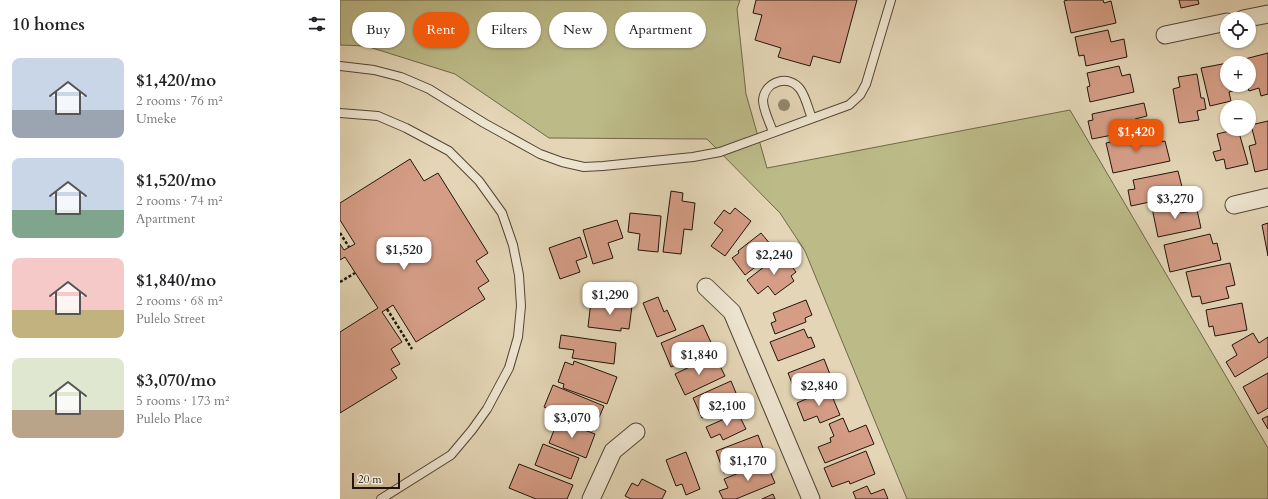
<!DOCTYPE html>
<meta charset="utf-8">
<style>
body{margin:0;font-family:Cardo,serif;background:#f2f2f2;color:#202124;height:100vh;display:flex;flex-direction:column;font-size:15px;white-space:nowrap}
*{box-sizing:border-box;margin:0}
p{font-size:13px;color:#757577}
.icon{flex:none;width:22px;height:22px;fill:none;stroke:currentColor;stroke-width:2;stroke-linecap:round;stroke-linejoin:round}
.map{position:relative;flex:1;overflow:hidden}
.sheet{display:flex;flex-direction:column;background:#fff;width:340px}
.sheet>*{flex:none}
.top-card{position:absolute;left:12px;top:12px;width:380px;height:36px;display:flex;gap:8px}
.fabs{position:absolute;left:880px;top:12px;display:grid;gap:8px}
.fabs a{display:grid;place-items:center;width:36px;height:36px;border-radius:50%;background:#fff;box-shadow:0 1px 3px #0004;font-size:20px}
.scale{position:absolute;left:12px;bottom:10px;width:48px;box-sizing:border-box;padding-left:4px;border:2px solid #21150a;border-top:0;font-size:11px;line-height:14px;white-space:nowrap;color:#21150a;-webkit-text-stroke:3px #ede4cf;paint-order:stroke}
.price{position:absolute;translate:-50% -34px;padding:0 9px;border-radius:8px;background:#fff;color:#222;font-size:13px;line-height:26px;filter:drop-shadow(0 1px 2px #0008)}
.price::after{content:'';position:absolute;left:50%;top:24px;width:12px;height:9px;margin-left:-6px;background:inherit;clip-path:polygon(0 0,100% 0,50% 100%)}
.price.current{background:#ea580c;color:#fff}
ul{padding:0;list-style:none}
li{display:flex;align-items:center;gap:12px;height:100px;padding:0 12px}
li span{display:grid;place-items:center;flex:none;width:112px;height:80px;border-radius:8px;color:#555}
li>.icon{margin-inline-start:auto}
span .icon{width:48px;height:48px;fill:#fffc;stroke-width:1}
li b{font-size:17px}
h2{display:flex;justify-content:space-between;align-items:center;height:48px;padding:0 12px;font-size:17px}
.pill{padding:0 14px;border-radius:18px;background:#fff;box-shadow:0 1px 3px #0004;font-size:14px;line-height:36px}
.pill.current{background:#ea580c;color:#fff}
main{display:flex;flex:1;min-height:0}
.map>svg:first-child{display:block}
.green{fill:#bcbb88;stroke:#6e6849}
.building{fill:#d59d86;stroke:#21150a}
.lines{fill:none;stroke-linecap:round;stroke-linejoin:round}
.lane-casing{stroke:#524535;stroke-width:10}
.street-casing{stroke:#524535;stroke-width:19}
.path{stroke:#21150a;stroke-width:2.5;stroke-dasharray:3 2;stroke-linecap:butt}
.lane{stroke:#ede4cf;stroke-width:8}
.street{stroke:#ede4cf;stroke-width:17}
.tree{fill:#92876c}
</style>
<main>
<section class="sheet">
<h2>10 homes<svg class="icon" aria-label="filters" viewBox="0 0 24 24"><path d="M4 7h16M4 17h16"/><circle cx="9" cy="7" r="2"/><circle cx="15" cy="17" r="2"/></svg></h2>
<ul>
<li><span style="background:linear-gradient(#c9d6e8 65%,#9aa5b1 0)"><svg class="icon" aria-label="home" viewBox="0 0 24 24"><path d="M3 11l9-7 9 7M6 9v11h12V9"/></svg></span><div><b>$1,420/mo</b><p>2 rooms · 76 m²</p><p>Umeke</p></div></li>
<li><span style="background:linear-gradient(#c9d6e8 65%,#7fa58c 0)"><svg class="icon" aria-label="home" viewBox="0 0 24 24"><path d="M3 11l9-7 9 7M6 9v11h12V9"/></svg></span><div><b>$1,520/mo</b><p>2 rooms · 74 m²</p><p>Apartment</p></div></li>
<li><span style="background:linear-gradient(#f6c9c9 65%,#c2b280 0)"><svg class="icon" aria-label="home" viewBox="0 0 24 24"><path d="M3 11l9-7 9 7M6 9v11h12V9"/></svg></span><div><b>$1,840/mo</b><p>2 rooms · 68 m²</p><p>Pulelo Street</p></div></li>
<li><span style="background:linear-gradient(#dfe7d0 65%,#b9a48a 0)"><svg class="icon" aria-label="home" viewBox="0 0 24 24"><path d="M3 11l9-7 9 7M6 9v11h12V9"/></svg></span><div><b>$3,070/mo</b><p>5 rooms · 173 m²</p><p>Pulelo Place</p></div></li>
</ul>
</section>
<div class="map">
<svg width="928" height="499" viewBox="0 0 928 499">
<rect width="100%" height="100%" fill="#e3d5b5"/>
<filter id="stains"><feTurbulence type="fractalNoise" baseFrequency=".005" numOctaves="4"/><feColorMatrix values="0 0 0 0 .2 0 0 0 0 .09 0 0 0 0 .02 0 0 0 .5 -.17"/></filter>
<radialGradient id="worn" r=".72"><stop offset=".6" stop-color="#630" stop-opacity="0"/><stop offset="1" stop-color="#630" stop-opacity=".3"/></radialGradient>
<polygon class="green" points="0,0 400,0 397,9 406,94 427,168 730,110 928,448 928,499 567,499 465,251 440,213 367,139 209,138 115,74 26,46 0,45"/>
<g class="building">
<polygon points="416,0 517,0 500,63 473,56 470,66 438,57 441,48 415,40 422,15 413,13"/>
<polygon points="728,0 763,0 764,3 771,1 776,23 731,33 724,1"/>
<polygon points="839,0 858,0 859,4 841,8"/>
<polygon points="768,30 771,42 784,39 787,57 746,66 744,55 739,56 735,37"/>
<polygon points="928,53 928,94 921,96 919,88 909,91 907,85 909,85 909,63 902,63 901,60"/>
<polygon points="893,62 893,63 887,63 887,85 898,85 899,89 889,92 891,101 870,106 861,68"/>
<polygon points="779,66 782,76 790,74 794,92 750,102 747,87 750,86 747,73"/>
<polygon points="857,74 861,98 864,98 866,109 857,111 859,120 839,123 833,89 840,87 838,77"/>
<polygon points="804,103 807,116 795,119 798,130 752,139 748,121 753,120 752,114"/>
<polygon points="928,121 928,169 915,172 909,146 916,144 911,125"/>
<polygon points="898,129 908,164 886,169 884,159 876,161 873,152 881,150 877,134"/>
<polygon points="810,133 812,143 825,141 830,161 773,173 766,143"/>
<polygon points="70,159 84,181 98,173 148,253 136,261 149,281 138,288 145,299 76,342 53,305 42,312 62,342 51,349 60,364 51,369 57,378 0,413 0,332 38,308 5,257 0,260 0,244 4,250 15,244 0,220 0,203"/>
<polygon points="838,171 842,187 832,189 833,197 791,206 788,190 795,189 793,180"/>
<polygon points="331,191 343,193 342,201 355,203 352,230 344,229 341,254 323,252"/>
<polygon points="838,203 841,213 857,210 861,228 818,237 812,208"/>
<polygon points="395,208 411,221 385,256 371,246 383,230 374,223 384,210 390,214"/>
<polygon points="290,213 321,216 318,252 298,250 300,234 288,232"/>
<polygon points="277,220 283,238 268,243 273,258 253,264 243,230"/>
<polygon points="928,223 928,256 922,225"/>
<polygon points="421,233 436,251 405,275 392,258 399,253 398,251"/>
<polygon points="870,234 873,244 877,243 881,260 830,272 824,245"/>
<polygon points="240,237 247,257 236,261 240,272 220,279 209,248"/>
<polygon points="442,253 456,272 451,276 454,281 435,295 428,286 418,294 407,280"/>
<polygon points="890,263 895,285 886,287 889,298 862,304 860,296 852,297 846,272"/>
<polygon points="318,297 324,312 327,310 336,330 317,337 303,303"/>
<polygon points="466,300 472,315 465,318 466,322 435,334 431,323 436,321 433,313"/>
<polygon points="251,301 292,306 289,329 281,328 281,331 248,327"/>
<polygon points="902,303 907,330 875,336 873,326 869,327 866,310"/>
<polygon points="363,325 374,349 331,367 321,343"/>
<polygon points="464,329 468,338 471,337 475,347 438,361 430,342"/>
<polygon points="913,333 919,343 928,337 928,357 895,377 886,362 897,355 892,345"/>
<polygon points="221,335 276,343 274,364 232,358 234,350 219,348"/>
<polygon points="376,358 385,376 345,395 335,374 360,362 361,365"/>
<polygon points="484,359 493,382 457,396 448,373"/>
<polygon points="234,361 277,377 267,404 223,388 224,384 218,382 225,362 233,365"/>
<polygon points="928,373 928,408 918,414 903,387"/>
<polygon points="391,381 396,393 390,395 391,398 383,401 386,408 362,418 353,398"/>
<polygon points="213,385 264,406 253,431 212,414 213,410 204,407"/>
<polygon points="489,389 500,415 480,423 477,416 464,421 457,403"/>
<polygon points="398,413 406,429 383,440 380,434 371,438 366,427"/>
<polygon points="928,416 928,429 922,419"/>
<polygon points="503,418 509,432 526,425 534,444 485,463 478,447 491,442 490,438 494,436 489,424"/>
<polygon points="218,420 255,434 246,458 209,443"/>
<polygon points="418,435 426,456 384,473 376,451"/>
<polygon points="203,444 239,458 231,479 195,465"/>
<polygon points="526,451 535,474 510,484 509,481 492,487 484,468"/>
<polygon points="346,452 360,489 346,495 342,484 336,486 326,460"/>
<polygon points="426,462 435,483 396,499 383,499 379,491 388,488 384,479"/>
<polygon points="179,464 233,485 227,499 196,499 169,488"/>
<polygon points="302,479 326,491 322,499 291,499 285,496 292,483 298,486"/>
<polygon points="527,486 531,494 544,489 548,499 516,499 513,492"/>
<polygon points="433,494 435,499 422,499"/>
</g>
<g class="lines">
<defs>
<g id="lane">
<polyline points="0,66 34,70 61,77 89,89 144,123 200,154 222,162 244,167 263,166 353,157 380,152 509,105 520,95 526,84 551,0"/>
<polyline points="0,113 38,116 66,128 109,151 139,181 162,213 173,245 179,275 181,306 178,337 169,368 147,409 132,430 111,455 41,499"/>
<path d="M433 132C430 123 423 110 423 100 425 81 449 74 460 89 466 97 468 109 472 118"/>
</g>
<g id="street">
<polyline points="903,19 928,14"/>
<polyline points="825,35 887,22"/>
<polyline points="894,205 928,197"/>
<polyline points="366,287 392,312 471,499"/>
<polyline points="251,499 273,451 296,432"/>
</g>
</defs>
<use href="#lane" class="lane-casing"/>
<use href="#street" class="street-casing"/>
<g class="path">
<polyline points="0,233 9,247"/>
<polyline points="0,282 15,273"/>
<polyline points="47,309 72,349"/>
</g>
<use href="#lane" class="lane"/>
<use href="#street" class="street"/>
</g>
<circle class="tree" cx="444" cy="105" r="6"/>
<rect width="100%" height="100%" filter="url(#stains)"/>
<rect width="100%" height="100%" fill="url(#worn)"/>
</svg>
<div class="fabs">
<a><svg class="icon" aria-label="locate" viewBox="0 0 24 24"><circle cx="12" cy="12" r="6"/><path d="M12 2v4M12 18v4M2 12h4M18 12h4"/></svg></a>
<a>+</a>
<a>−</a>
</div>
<div class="scale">20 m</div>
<b class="price current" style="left:796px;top:153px">$1,420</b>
<b class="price" style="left:835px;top:220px">$3,270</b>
<b class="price" style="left:64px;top:271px">$1,520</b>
<b class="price" style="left:434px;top:276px">$2,240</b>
<b class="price" style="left:270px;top:316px">$1,290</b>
<b class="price" style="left:359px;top:376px">$1,840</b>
<b class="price" style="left:479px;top:407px">$2,840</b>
<b class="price" style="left:387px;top:427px">$2,100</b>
<b class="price" style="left:232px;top:439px">$3,070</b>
<b class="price" style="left:408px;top:482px">$1,170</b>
<div class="top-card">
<a class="pill">Buy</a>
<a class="pill current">Rent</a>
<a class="pill">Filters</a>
<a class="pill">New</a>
<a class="pill">Apartment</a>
</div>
</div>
</main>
